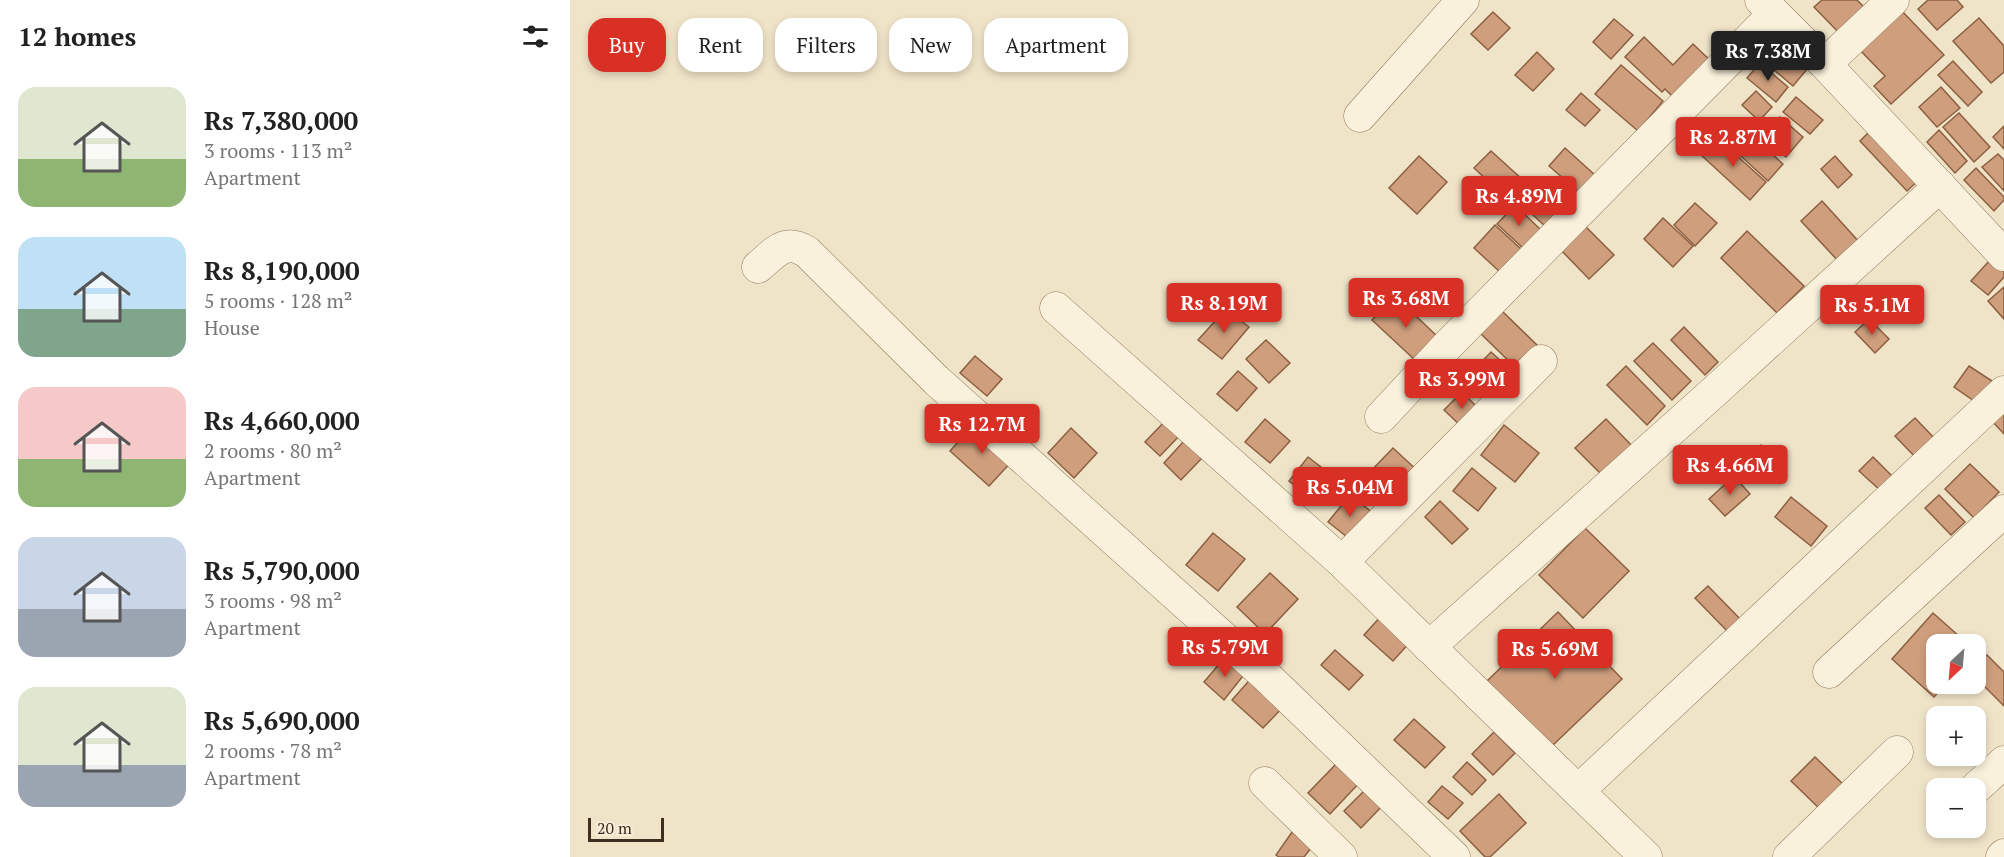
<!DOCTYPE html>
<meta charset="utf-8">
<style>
body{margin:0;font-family:"PT Serif",serif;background:#f2f2f2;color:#222;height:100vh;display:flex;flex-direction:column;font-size:22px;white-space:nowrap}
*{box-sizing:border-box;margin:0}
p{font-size:20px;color:#767676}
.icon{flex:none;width:33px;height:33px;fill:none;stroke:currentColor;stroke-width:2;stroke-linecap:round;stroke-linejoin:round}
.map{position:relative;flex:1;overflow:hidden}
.sheet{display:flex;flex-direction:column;background:#fff;width:570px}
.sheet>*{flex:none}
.hud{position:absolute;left:18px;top:18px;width:570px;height:54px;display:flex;gap:12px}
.needle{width:39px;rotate:206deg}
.controls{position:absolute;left:1356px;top:634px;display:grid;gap:12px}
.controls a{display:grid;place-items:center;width:60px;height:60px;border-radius:12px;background:#fff;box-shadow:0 3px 9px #0003;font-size:30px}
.scale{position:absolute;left:18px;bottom:15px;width:76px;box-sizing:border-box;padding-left:6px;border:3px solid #3d2e20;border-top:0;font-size:16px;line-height:21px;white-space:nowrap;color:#3d2e20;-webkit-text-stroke:4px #f7eed8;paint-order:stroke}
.price{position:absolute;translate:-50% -51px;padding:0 14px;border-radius:6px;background:#d93025;color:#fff;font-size:20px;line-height:39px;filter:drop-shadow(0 2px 3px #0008)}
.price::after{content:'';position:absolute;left:50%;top:36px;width:18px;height:14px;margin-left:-9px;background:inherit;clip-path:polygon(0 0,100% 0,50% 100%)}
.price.active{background:#222;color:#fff}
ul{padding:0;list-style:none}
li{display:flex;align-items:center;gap:18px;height:150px;padding:0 18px}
li span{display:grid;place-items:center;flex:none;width:168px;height:120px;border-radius:18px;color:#555}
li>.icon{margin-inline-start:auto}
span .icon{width:72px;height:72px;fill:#fffc;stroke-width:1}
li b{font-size:26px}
h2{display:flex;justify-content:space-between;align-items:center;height:72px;padding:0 18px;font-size:26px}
.pill{padding:0 21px;border-radius:18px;background:#fff;box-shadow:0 3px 9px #0003;font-size:21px;line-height:54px}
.pill.active{background:#d93025;color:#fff}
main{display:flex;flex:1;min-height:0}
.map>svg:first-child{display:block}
.building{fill:#cf9f7d;stroke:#8d5f41;stroke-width:1.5}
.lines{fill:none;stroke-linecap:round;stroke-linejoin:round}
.minor-casing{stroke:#8d765c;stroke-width:33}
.minor{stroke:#faf1dc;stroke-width:32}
</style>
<main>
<section class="sheet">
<h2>12 homes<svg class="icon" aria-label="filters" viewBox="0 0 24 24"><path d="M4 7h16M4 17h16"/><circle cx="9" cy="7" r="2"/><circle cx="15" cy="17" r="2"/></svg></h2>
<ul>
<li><span style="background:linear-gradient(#dfe7d0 60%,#8fb573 0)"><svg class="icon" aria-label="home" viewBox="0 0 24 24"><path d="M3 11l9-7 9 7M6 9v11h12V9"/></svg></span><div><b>Rs 7,380,000</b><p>3 rooms · 113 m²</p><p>Apartment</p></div></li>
<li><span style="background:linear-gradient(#bfe0f5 60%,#7fa58c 0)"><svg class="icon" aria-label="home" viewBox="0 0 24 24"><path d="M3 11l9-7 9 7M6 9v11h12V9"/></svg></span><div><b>Rs 8,190,000</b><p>5 rooms · 128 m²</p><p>House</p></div></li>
<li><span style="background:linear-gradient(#f6c9c9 60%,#8fb573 0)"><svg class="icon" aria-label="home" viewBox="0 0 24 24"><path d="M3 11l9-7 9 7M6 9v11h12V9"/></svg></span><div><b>Rs 4,660,000</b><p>2 rooms · 80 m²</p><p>Apartment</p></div></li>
<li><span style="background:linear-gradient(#c9d6e8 60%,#9aa5b1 0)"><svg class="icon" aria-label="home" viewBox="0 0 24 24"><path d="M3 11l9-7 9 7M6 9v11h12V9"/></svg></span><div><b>Rs 5,790,000</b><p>3 rooms · 98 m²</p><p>Apartment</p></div></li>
<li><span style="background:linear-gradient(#dfe7d0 65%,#9aa5b1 0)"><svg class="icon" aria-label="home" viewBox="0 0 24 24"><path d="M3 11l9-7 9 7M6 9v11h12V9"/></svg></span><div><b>Rs 5,690,000</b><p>2 rooms · 78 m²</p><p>Apartment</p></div></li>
</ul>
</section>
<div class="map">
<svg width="1434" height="857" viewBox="0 0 1434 857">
<rect width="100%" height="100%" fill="#f0e4c8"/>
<g class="building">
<polygon points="1252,0 1287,0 1298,11 1272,36 1244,7"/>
<polygon points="1358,0 1387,0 1393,7 1367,30 1348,9"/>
<polygon points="1330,9 1374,55 1321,104 1304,86 1315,76 1288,48"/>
<polygon points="923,12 940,28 918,50 901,34"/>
<polygon points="1409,18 1434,46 1434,72 1421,83 1383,41"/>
<polygon points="1044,19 1063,35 1041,59 1023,42"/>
<polygon points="1074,37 1103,65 1123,44 1144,64 1107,101 1095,89 1092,92 1055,57"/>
<polygon points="1213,46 1238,68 1223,86 1197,64"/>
<polygon points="967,52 984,69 963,91 945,75"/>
<polygon points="1383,61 1412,92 1398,106 1368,75"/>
<polygon points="1190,63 1218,87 1206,102 1177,78"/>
<polygon points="1051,65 1093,101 1068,131 1025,94"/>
<polygon points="1371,87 1390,108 1367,127 1349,107"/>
<polygon points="1186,91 1202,107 1189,121 1172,105"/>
<polygon points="1011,93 1030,110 1015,126 996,110"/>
<polygon points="1226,97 1253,120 1240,134 1213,112"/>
<polygon points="1389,113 1420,147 1404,162 1373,127"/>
<polygon points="1210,117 1233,137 1216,157 1192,137"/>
<polygon points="1163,118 1213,164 1198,181 1148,135"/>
<polygon points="1306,125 1354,175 1337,191 1290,141"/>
<polygon points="1434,126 1434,149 1423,137"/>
<polygon points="1369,130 1397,161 1385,173 1357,142"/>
<polygon points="1146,137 1196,182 1180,200 1130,154"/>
<polygon points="995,148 1025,175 1010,193 979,166"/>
<polygon points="921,151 953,180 936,198 904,168"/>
<polygon points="1428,154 1434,160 1434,191 1412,167"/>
<polygon points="849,156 877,182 847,214 819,188"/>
<polygon points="1265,156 1282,175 1268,188 1251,169"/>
<polygon points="1406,168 1434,197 1434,200 1424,211 1394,180"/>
<polygon points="956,177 991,210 976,227 940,194"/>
<polygon points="1252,201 1291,244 1270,263 1231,221"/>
<polygon points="1125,203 1147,223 1125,246 1104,225"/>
<polygon points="945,205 972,231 954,249 927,224"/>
<polygon points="1093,218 1123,246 1103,267 1074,239"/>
<polygon points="1012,223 1044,255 1019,279 988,247"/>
<polygon points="925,225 951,249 930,272 904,248"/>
<polygon points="1177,231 1234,286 1207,313 1151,258"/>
<polygon points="1420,260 1434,272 1434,277 1418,295 1401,281"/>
<polygon points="1434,287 1434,319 1418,301"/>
<polygon points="825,296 869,338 847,362 802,320"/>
<polygon points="656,309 679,327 652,359 628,340"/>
<polygon points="931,310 969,347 947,369 909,332"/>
<polygon points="1299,319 1319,339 1305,353 1285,332"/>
<polygon points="1114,327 1148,362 1135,375 1101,340"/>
<polygon points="696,340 720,363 699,383 676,359"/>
<polygon points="1083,343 1121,381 1102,400 1064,361"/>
<polygon points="921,352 942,371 922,393 901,373"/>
<polygon points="405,356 432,379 417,396 390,373"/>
<polygon points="1056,366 1095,406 1077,425 1037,385"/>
<polygon points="1399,366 1422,381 1407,403 1384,387"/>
<polygon points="668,371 687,388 667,411 647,394"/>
<polygon points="892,392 910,410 893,428 874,410"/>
<polygon points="1434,409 1434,434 1422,421"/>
<polygon points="1345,418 1369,443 1349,461 1325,436"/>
<polygon points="597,419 612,433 590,456 575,442"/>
<polygon points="695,419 720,441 700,463 675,442"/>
<polygon points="1036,419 1065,449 1035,478 1005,448"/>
<polygon points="405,423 444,459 419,486 380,451"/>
<polygon points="934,425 969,453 945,482 911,455"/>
<polygon points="501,428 527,453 504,478 478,453"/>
<polygon points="614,441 632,458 611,480 594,463"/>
<polygon points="1191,445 1213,465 1199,481 1177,461"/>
<polygon points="823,448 850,473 823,502 796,476"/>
<polygon points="738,457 760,474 741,498 719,481"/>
<polygon points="1303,457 1325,479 1312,492 1289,471"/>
<polygon points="1400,464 1429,492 1404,518 1375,489"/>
<polygon points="902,468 926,488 908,511 883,491"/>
<polygon points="1164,476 1180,494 1155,516 1139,499"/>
<polygon points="780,495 803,513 781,540 758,522"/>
<polygon points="1369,495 1395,522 1381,535 1355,508"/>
<polygon points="1221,497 1257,526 1241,546 1205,517"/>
<polygon points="870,501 898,529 882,544 855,517"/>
<polygon points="1015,528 1059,571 1013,618 969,575"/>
<polygon points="643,533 675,559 648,591 616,565"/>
<polygon points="700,573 728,599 695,634 667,607"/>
<polygon points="1138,586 1174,623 1161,635 1125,598"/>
<polygon points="988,612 1052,679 981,747 917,681"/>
<polygon points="1363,613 1399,645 1366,645 1366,684 1376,684 1364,697 1322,659"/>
<polygon points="812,615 841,641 823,661 794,635"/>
<polygon points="765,650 793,675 779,690 751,665"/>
<polygon points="1417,655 1434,672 1434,706 1406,678 1406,667"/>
<polygon points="656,656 676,672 654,700 634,682"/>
<polygon points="685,674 717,703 693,728 662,700"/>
<polygon points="844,719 875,747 855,768 824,740"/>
<polygon points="924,732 945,753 923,775 902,754"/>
<polygon points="1245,757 1276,787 1252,811 1221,781"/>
<polygon points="769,761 791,781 760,814 738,793"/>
<polygon points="897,762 916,780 902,795 883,777"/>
<polygon points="872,786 893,803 878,819 858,802"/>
<polygon points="797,788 814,804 791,828 774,811"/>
<polygon points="929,794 956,823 920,857 915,857 890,831"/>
<polygon points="722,832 741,848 734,857 709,857 706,855"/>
</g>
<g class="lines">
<defs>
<g id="minor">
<polyline points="1191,0 1255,64 1434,255"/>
<polyline points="1255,64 1323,0"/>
<polyline points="790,116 893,0"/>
<path d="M188 267C206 252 214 238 237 252L366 380 694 674 884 857"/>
<polyline points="486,308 772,562 1076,857"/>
<polyline points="811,417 879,344 1204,14"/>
<polyline points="772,562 971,361"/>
<polyline points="859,647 1146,390 1370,186"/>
<polyline points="1259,672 1434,511"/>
<polyline points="695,783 771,857"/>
<polyline points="1407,787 1434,762"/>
<polyline points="1008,791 1434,392"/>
<polyline points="1219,857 1327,752"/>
<polyline points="1432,857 1434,855"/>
</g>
</defs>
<use href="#minor" class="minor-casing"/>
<use href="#minor" class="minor"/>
</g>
</svg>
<div class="controls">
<a><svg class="needle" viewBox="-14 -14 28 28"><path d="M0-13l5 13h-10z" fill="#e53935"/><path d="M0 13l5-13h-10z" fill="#767676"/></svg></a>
<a>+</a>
<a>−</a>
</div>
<div class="scale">20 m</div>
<b class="price active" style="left:1198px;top:82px">Rs 7.38M</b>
<b class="price" style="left:1163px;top:168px">Rs 2.87M</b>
<b class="price" style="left:949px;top:227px">Rs 4.89M</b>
<b class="price" style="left:836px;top:329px">Rs 3.68M</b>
<b class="price" style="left:654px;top:334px">Rs 8.19M</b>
<b class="price" style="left:1302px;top:336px">Rs 5.1M</b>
<b class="price" style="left:892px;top:410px">Rs 3.99M</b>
<b class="price" style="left:412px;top:455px">Rs 12.7M</b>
<b class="price" style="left:1160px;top:496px">Rs 4.66M</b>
<b class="price" style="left:780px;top:518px">Rs 5.04M</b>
<b class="price" style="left:655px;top:678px">Rs 5.79M</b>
<b class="price" style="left:985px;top:680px">Rs 5.69M</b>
<div class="hud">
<a class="pill active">Buy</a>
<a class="pill">Rent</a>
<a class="pill">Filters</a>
<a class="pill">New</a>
<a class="pill">Apartment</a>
</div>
</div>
</main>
